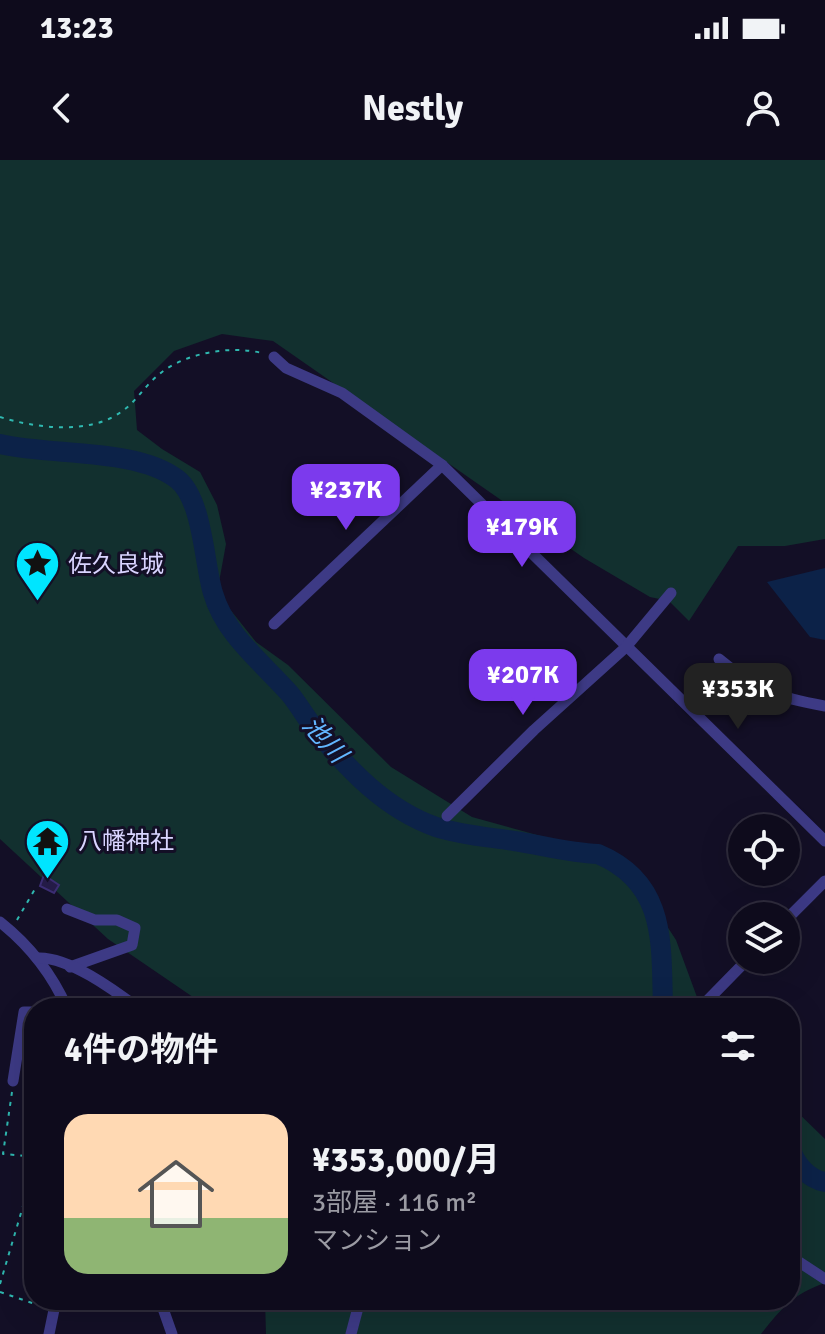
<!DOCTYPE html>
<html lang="ja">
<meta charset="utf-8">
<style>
body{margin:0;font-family:Signika,"Noto Sans JP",sans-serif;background:#1c1929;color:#f1f3f6;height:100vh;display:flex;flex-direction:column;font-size:30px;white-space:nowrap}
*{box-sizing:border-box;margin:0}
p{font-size:26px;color:#9b9ba3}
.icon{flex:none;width:44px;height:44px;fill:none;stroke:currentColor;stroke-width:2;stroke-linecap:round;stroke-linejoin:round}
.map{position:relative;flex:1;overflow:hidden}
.drawer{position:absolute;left:24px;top:838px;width:776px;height:312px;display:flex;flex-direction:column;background:#0e0b1c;border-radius:32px;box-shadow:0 8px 32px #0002,0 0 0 2px #2e2b3b}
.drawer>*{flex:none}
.fabs{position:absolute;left:728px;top:654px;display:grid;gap:16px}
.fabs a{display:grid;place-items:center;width:72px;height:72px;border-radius:50%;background:#0e0b1c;box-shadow:0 8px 32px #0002,0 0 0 2px #2e2b3b;font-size:40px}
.price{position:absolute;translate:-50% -68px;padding:0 18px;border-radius:16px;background:#7c3aed;color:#fff;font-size:26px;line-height:52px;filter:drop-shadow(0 2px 4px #0008)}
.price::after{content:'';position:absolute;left:50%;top:48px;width:24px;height:18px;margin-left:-12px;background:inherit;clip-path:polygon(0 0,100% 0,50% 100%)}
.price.selected{background:#222;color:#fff}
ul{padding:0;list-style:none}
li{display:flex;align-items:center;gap:24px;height:200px;padding:0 40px}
li span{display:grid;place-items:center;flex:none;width:224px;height:160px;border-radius:24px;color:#555}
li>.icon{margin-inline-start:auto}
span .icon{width:96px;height:96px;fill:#fffc;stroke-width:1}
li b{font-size:34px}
h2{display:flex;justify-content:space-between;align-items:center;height:96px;padding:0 40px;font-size:34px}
.status{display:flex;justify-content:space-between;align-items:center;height:56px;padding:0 40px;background:#0e0b1c;direction:ltr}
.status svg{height:22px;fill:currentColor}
header{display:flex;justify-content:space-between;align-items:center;height:104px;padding:0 40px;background:#0e0b1c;font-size:36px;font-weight:700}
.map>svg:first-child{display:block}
.green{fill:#12302f}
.water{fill:#0c2248}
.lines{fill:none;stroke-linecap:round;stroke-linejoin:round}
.river{stroke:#0c2248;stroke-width:20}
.building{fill:#241b47;stroke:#3b2d73;stroke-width:2}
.path{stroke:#2fb8b0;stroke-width:2;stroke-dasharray:4 6;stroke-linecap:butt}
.minor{stroke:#3d3a85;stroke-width:11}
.labels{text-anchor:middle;stroke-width:6;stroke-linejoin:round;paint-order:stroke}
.poi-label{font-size:24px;fill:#d9d4ff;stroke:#130f26;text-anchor:start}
.water-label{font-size:26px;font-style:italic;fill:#62b6ff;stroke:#130f26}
</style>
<div class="status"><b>13:23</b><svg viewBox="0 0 49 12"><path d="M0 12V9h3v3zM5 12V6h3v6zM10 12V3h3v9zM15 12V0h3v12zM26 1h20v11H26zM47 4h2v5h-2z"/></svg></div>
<header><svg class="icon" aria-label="back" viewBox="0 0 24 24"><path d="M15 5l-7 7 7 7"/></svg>Nestly<svg class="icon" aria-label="person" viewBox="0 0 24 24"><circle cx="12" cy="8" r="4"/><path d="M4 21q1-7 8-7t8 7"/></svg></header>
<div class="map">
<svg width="825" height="1174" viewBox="0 0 825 1174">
<rect width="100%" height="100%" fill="#130f26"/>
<g class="green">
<polygon points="0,0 825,0 825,379 785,386 738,386 689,461 669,441 650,437 584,398 273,181 222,174 174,191 134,231 137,270 162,289 200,312 217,345 226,384 217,433 256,482 288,505 391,607 472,657 588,689 635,717 676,780 701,848 209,848 108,779 0,679"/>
<path d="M790 945 825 979V1123C793 1134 782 1148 761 1174H266L265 1140H790Z"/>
</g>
<polygon class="water" points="825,408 825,480 810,477 767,422"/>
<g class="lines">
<g class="river">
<path d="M0 284C51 296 137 288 177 319 203 339 204 404 213 433 225 475 263 503 290 534 299 545 306 558 315 569 348 609 385 649 436 667 460 675 488 677 514 681 541 685 570 693 598 694 667 723 661 783 663 848"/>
<path d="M790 986C794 1003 808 1019 825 1022"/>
</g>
</g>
<polygon class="building" points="44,715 59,725 54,733 40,726"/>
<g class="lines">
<g class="path">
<path d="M0 257C35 268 89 275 121 252 135 243 144 227 156 217 182 193 229 185 262 193"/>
<polyline points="17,760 35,729"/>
<polyline points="12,932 3,994 27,996 34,1000"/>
<polyline points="0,1124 34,1009"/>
<polyline points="0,1132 44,1147"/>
</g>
<g class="minor">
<polyline points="274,197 286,208 342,233 442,305 825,681"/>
<polyline points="274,464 442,305"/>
<path d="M719 499C756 530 779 538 825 546"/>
<polyline points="447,656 534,570 626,487 671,433"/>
<polyline points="67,749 95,760 117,760 135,768 132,785 70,807"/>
<polyline points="786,760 825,721"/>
<path d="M0 762C29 785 52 814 67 848"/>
<path d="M37 798C68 796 114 830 138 848"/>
<polyline points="700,848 747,800"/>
<polyline points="13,921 24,852 34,852"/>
<polyline points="790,1096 825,1119"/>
<polyline points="160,1140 172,1174"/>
<polyline points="49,1174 56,1140"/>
<polyline points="351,1174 360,1140"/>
</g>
</g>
<defs>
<symbol id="sight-pin" viewBox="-11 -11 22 30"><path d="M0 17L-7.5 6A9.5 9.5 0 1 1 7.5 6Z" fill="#00e5ff" stroke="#130f26"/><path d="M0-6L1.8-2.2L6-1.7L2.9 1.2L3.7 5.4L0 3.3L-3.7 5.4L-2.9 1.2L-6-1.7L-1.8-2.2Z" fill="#111"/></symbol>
<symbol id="temple-pin" viewBox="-11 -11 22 30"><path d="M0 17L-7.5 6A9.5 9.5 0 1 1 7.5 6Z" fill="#00e5ff" stroke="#130f26"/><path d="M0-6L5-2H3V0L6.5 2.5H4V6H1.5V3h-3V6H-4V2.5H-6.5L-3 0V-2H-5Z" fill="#111"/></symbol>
</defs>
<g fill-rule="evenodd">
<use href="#sight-pin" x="12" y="378" width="51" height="69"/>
<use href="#temple-pin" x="22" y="656" width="51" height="69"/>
</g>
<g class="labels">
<g class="poi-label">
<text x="68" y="412">佐久良城</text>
<text x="78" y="689">八幡神社</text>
</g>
<g class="water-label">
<text transform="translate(325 579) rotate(48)" y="9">池川</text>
</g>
</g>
</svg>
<div class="fabs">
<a><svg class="icon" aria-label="locate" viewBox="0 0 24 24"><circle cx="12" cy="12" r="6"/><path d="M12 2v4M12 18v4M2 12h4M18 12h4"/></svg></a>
<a><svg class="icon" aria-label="layers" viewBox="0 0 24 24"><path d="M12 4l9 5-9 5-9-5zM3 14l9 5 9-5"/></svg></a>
</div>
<b class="price" style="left:346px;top:372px">¥237K</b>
<b class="price" style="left:522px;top:409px">¥179K</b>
<b class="price" style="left:523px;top:557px">¥207K</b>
<b class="price selected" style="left:738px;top:571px">¥353K</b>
<section class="drawer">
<h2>4件の物件<svg class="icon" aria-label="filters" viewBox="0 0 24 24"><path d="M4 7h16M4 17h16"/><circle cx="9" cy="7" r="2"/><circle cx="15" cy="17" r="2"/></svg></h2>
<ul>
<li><span style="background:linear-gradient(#ffd9b3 65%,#8fb573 0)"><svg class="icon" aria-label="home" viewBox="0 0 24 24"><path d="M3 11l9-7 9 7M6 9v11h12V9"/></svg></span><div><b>¥353,000/月</b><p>3部屋 · 116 m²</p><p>マンション</p></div></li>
</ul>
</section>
</div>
